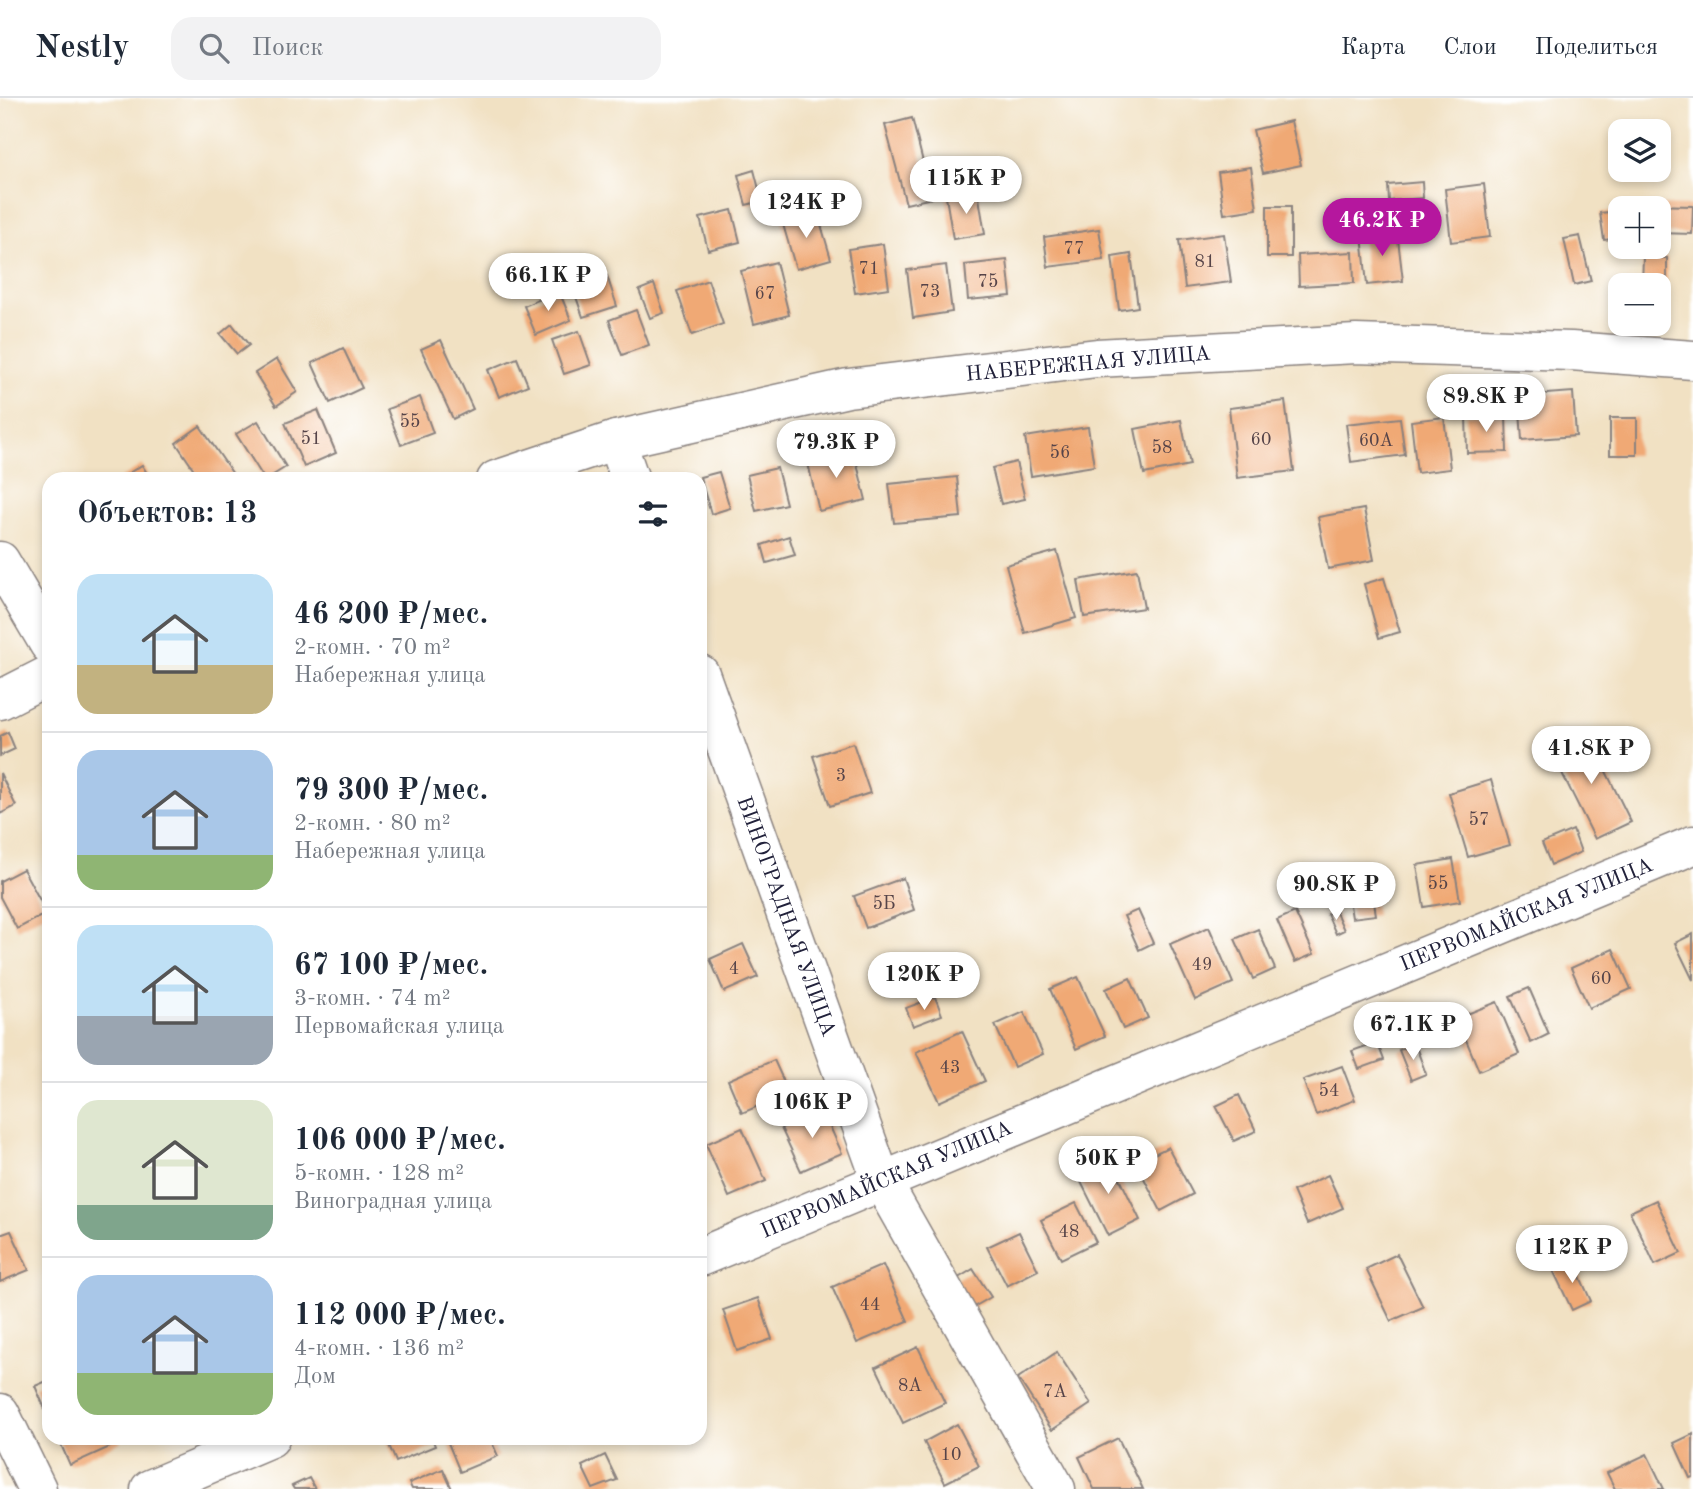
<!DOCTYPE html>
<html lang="ru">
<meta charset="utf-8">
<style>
body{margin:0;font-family:"Old Standard TT",serif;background:#f2f2f3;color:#1f2937;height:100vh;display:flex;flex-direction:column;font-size:26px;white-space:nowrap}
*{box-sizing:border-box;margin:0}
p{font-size:23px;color:#747a83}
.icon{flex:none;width:38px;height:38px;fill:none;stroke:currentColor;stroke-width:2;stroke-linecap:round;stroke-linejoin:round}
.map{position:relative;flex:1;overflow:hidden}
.sheet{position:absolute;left:42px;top:374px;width:665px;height:973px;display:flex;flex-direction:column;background:#fff;border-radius:21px;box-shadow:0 4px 10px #0003}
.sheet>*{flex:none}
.fabs{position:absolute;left:1608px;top:21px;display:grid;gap:14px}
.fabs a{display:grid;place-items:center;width:63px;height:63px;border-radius:14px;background:#fff;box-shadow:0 4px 10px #0003;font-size:35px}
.price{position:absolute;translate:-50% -60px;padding:0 16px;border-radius:24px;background:#fff;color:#222;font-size:23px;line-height:46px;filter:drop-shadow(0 2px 4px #0008)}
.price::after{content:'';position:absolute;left:50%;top:42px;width:21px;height:16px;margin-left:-10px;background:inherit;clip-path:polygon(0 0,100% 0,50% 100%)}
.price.active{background:#b5179e;color:#fff}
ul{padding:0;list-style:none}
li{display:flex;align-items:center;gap:21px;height:175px;padding:0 35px}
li+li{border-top:2px solid #e0e1e3}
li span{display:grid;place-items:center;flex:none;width:196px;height:140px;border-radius:21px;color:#555}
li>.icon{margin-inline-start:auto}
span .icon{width:84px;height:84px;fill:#fffc;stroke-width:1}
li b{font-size:30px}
h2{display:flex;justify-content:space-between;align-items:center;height:84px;padding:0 35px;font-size:30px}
header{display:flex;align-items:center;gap:42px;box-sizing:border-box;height:98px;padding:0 35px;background:#fff;border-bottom:2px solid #e0e1e3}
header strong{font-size:33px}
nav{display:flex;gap:38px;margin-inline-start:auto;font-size:24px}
.search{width:490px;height:63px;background:#f2f2f3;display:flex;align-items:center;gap:18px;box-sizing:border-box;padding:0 24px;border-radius:21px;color:#747a83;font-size:26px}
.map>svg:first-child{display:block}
.building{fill:#f0a974}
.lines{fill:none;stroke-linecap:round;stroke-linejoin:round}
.minor-casing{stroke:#8a827f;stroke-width:41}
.minor{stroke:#fff;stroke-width:38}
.labels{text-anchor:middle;stroke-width:6;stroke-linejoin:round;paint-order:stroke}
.number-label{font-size:18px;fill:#564449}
.street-label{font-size:21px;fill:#22223b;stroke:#fff}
</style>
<header>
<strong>Nestly</strong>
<div class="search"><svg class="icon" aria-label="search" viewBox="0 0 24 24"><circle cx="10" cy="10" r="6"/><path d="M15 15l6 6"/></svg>Поиск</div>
<nav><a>Карта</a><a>Слои</a><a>Поделиться</a></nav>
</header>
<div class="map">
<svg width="1693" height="1391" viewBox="0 0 1693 1391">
<rect width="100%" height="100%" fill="#fff"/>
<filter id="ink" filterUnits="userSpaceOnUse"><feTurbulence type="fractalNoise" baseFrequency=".0143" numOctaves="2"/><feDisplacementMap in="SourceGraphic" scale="14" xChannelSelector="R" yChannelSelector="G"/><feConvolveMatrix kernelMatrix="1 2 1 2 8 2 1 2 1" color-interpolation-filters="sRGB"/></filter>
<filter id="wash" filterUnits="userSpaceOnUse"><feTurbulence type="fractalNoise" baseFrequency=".00686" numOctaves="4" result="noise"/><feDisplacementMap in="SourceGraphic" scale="28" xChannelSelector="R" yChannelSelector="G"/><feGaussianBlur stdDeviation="1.57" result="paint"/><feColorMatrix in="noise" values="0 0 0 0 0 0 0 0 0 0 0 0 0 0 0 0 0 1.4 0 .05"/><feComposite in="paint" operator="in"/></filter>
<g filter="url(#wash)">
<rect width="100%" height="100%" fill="#f1e1c3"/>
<g id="blocks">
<g class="building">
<polygon points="912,20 932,100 906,106 885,27"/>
<polygon points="1291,23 1301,67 1263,75 1253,32"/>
<polygon points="1251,69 1257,111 1224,116 1218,74"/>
<polygon points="754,72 762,103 746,107 738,77"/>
<polygon points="1422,84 1423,100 1389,103 1388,87"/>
<polygon points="1484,86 1490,139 1451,144 1445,91"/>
<polygon points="978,94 985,136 953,141 946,99"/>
<polygon points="1650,107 1693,108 1692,136 1659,135 1659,110 1650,110"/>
<rect x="1267" y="108" width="24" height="51"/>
<polygon points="732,112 740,144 708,152 700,120"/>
<polygon points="817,113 831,161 796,171 782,123"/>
<polygon points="1620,113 1620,140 1604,142 1600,115"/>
<polygon points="1099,131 1104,162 1048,169 1044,139"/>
<polygon points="1397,133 1403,183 1367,187 1362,137"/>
<polygon points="1224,136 1231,184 1185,190 1179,142"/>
<polygon points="1580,138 1591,183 1574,187 1564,141"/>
<polygon points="883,146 889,190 855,195 848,151"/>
<polygon points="1353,154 1354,185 1299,188 1298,157"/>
<polygon points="1131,156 1138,209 1119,212 1112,159"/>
<polygon points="1643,159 1667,160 1667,192 1659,192 1659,187 1642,187"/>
<polygon points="1007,162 1011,198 968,202 965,167"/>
<polygon points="776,164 789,217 754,226 741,173"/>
<polygon points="946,167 952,214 913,220 907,172"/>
<polygon points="607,178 617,208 583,219 573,190"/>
<polygon points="708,182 723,226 692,237 677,193"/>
<polygon points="654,186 664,215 650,220 639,192"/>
<polygon points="559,193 571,222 536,237 524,208"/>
<polygon points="636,212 649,247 622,257 609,222"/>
<polygon points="232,226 249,247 237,256 220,236"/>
<polygon points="579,233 591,267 564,276 552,242"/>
<polygon points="441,242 473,311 453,321 421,251"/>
<polygon points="343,250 362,290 330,305 312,265"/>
<polygon points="517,260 528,287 499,299 488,272"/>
<polygon points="277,261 297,294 276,308 255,275"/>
<polygon points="1573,294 1576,338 1522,342 1519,298"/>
<polygon points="420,299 433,335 401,347 387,311"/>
<polygon points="1285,303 1294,373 1237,380 1229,310"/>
<polygon points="318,312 336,355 304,369 285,325"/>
<polygon points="1466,317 1506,317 1507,354 1467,355"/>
<polygon points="1444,319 1450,371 1417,375 1411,323"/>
<polygon points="1400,320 1405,357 1351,364 1346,326"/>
<rect x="1610" y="320" width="27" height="37"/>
<polygon points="1181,322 1190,367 1144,376 1135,331"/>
<polygon points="258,323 286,369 265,382 236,336"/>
<polygon points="200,328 237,382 201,382 176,345"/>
<polygon points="1088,329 1094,368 1031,378 1025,339"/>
<polygon points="853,350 866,402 819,413 807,361"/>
<polygon points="1016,364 1025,401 1001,406 992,370"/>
<polygon points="142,367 151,382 118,382"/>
<polygon points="777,370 786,406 756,413 747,377"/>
<polygon points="719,374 730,410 711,416 700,379"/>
<polygon points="957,379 961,419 894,425 889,386"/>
<polygon points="1364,411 1374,462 1328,471 1318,419"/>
<polygon points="789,438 795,457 767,465 762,447"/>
<polygon points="1057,453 1076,520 1025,535 1006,467"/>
<polygon points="1137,472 1144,510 1084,519 1078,482"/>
<polygon points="1384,480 1400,534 1379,540 1364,486"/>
<polygon points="8,634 15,651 0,658 0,638"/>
<polygon points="1587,635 1631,724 1595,741 1551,653"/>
<polygon points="853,645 870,695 830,708 813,658"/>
<polygon points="0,675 16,708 0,716"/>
<polygon points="1491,682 1510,747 1468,759 1449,695"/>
<polygon points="1573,732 1581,754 1551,767 1542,745"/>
<polygon points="1453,761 1460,803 1424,809 1417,767"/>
<polygon points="23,771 47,815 17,831 0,799 0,783"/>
<polygon points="903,780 914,812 866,830 854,798"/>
<polygon points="1371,785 1376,817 1352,820 1347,788"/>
<polygon points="1138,812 1153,845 1139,852 1124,818"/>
<polygon points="1335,812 1344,832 1336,836 1327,816"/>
<polygon points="1295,814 1314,856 1295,864 1277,822"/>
<polygon points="1209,829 1233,885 1195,902 1170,846"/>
<polygon points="1258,831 1275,871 1253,881 1235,841"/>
<polygon points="1693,836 1693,882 1675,845"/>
<polygon points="743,846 758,879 724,894 710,861"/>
<polygon points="1613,851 1631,891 1589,910 1571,870"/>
<polygon points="1078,879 1105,938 1076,951 1050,891"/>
<polygon points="1130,880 1148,920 1123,931 1106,891"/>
<polygon points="1529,890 1549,936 1531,945 1510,898"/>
<polygon points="935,899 942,917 913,928 906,910"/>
<polygon points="1497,904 1519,956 1479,973 1457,920"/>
<polygon points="1024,914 1043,956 1014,969 995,927"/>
<polygon points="962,933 985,983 939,1004 916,954"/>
<polygon points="1377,944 1384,962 1359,971 1352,953"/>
<polygon points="1415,946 1426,976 1411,982 1399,952"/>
<polygon points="774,962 789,995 742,1015 728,982"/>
<polygon points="1342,968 1355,1002 1316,1017 1303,982"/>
<polygon points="1239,997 1256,1033 1234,1043 1216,1008"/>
<polygon points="822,1011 842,1055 801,1073 781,1030"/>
<polygon points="742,1030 766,1083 729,1099 706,1046"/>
<polygon points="1168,1049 1193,1096 1161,1113 1136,1065"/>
<polygon points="1109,1058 1140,1122 1108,1138 1076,1074"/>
<polygon points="1328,1077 1343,1110 1307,1126 1293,1093"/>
<polygon points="1656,1102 1681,1155 1655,1167 1630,1114"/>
<polygon points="1076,1105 1096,1144 1061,1161 1041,1122"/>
<polygon points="11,1133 29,1172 0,1184 0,1137"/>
<polygon points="1019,1134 1038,1172 1007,1188 987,1149"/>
<polygon points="1397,1156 1423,1209 1391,1223 1366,1171"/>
<polygon points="1573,1163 1591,1203 1572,1212 1553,1172"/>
<polygon points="883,1167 908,1223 857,1245 832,1189"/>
<polygon points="973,1171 991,1199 972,1210 955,1182"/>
<polygon points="758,1200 772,1241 737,1253 723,1212"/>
<polygon points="918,1249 945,1305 903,1325 876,1269"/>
<polygon points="1057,1254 1091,1306 1052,1332 1018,1280"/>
<polygon points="49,1282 49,1320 35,1288"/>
<polygon points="957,1326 979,1368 945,1385 924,1344"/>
<polygon points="1693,1336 1693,1379 1690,1380 1674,1345"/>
<polygon points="58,1340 119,1340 121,1344 70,1367"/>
<polygon points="386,1340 432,1340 435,1348 396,1364"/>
<polygon points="446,1340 490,1340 498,1358 460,1374"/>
<polygon points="1118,1340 1143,1391 1094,1391 1079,1359"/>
<polygon points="1647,1356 1664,1391 1615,1391 1607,1375"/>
<polygon points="605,1357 617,1382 593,1391 582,1368"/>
<polygon points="443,1371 452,1391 412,1391 409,1385"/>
<polygon points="309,1380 315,1391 294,1391 292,1388"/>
</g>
</g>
</g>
<g filter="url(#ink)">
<use href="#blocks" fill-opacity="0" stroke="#8a827f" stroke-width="2"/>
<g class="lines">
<defs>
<g id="minor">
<polyline points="616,342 630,382"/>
<polyline points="496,382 616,342 848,290 1097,260 1356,246 1571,253 1693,262"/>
<polyline points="0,463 49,546"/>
<polyline points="700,576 881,1082 1056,1391"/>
<polyline points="0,602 49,577"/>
<polyline points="700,1159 1693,747"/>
<polyline points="0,1315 37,1391"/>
<polyline points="150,1391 270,1340"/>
</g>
</defs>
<use href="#minor" class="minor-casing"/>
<use href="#minor" class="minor"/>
</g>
</g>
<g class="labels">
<g class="number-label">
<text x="1074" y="156">77</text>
<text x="1205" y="169">81</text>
<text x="869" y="176">71</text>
<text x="988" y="189">75</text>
<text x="930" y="199">73</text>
<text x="765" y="201">67</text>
<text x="410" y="329">55</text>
<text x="311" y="346">51</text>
<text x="1261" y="347">60</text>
<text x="1376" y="348">60А</text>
<text x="1162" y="355">58</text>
<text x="1060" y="360">56</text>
<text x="841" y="683">3</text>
<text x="1479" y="727">57</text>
<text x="1438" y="791">55</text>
<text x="884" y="811">5Б</text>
<text x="1202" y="872">49</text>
<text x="734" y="876">4</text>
<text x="1601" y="886">60</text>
<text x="950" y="975">43</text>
<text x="1329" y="998">54</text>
<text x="1069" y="1139">48</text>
<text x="870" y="1212">44</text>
<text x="910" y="1293">8А</text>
<text x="1055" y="1299">7А</text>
<text x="951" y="1362">10</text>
</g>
<g class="street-label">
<text transform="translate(1088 265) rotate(-5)" y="7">НАБЕРЕЖНАЯ УЛИЦА</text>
<text transform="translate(1526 816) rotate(-22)" y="7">ПЕРВОМАЙСКАЯ УЛИЦА</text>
<text transform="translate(787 818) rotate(70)" y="7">ВИНОГРАДНАЯ УЛИЦА</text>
<text transform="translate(886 1081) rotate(-23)" y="7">ПЕРВОМАЙСКАЯ УЛИЦА</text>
</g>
</g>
</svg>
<div class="fabs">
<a><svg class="icon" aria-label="layers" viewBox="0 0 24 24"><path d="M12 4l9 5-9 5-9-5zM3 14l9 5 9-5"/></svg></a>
<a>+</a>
<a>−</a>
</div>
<b class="price" style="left:966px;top:118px">115K ₽</b>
<b class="price" style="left:806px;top:142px">124K ₽</b>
<b class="price active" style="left:1382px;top:160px">46.2K ₽</b>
<b class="price" style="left:548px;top:215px">66.1K ₽</b>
<b class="price" style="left:1486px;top:336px">89.8K ₽</b>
<b class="price" style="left:836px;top:382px">79.3K ₽</b>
<b class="price" style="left:1591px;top:688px">41.8K ₽</b>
<b class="price" style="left:1336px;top:824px">90.8K ₽</b>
<b class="price" style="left:924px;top:914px">120K ₽</b>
<b class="price" style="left:1413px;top:964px">67.1K ₽</b>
<b class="price" style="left:812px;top:1042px">106K ₽</b>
<b class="price" style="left:1108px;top:1098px">50K ₽</b>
<b class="price" style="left:1572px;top:1187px">112K ₽</b>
<section class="sheet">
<h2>Объектов: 13<svg class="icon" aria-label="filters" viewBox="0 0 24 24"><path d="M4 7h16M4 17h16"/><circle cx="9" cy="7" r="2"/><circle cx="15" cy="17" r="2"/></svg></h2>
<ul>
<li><span style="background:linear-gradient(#bfe0f5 65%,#c2b280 0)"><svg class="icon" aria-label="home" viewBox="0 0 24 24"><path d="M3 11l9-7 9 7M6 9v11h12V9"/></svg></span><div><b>46 200 ₽/мес.</b><p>2-комн. · 70 m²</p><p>Набережная улица</p></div></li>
<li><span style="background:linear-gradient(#a9c7e8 75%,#8fb573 0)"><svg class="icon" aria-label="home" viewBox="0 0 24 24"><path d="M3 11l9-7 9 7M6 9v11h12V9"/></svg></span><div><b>79 300 ₽/мес.</b><p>2-комн. · 80 m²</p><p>Набережная улица</p></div></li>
<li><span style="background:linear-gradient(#bfe0f5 65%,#9aa5b1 0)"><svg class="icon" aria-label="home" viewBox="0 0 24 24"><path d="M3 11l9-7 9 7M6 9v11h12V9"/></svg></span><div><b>67 100 ₽/мес.</b><p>3-комн. · 74 m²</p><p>Первомайская улица</p></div></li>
<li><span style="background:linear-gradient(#dfe7d0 75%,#7fa58c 0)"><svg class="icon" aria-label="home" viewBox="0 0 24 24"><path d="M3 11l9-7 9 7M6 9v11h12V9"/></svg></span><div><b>106 000 ₽/мес.</b><p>5-комн. · 128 m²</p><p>Виноградная улица</p></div></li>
<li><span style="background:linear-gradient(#a9c7e8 70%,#8fb573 0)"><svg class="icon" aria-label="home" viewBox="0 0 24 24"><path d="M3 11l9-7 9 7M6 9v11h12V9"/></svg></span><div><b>112 000 ₽/мес.</b><p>4-комн. · 136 m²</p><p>Дом</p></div></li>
</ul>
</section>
</div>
